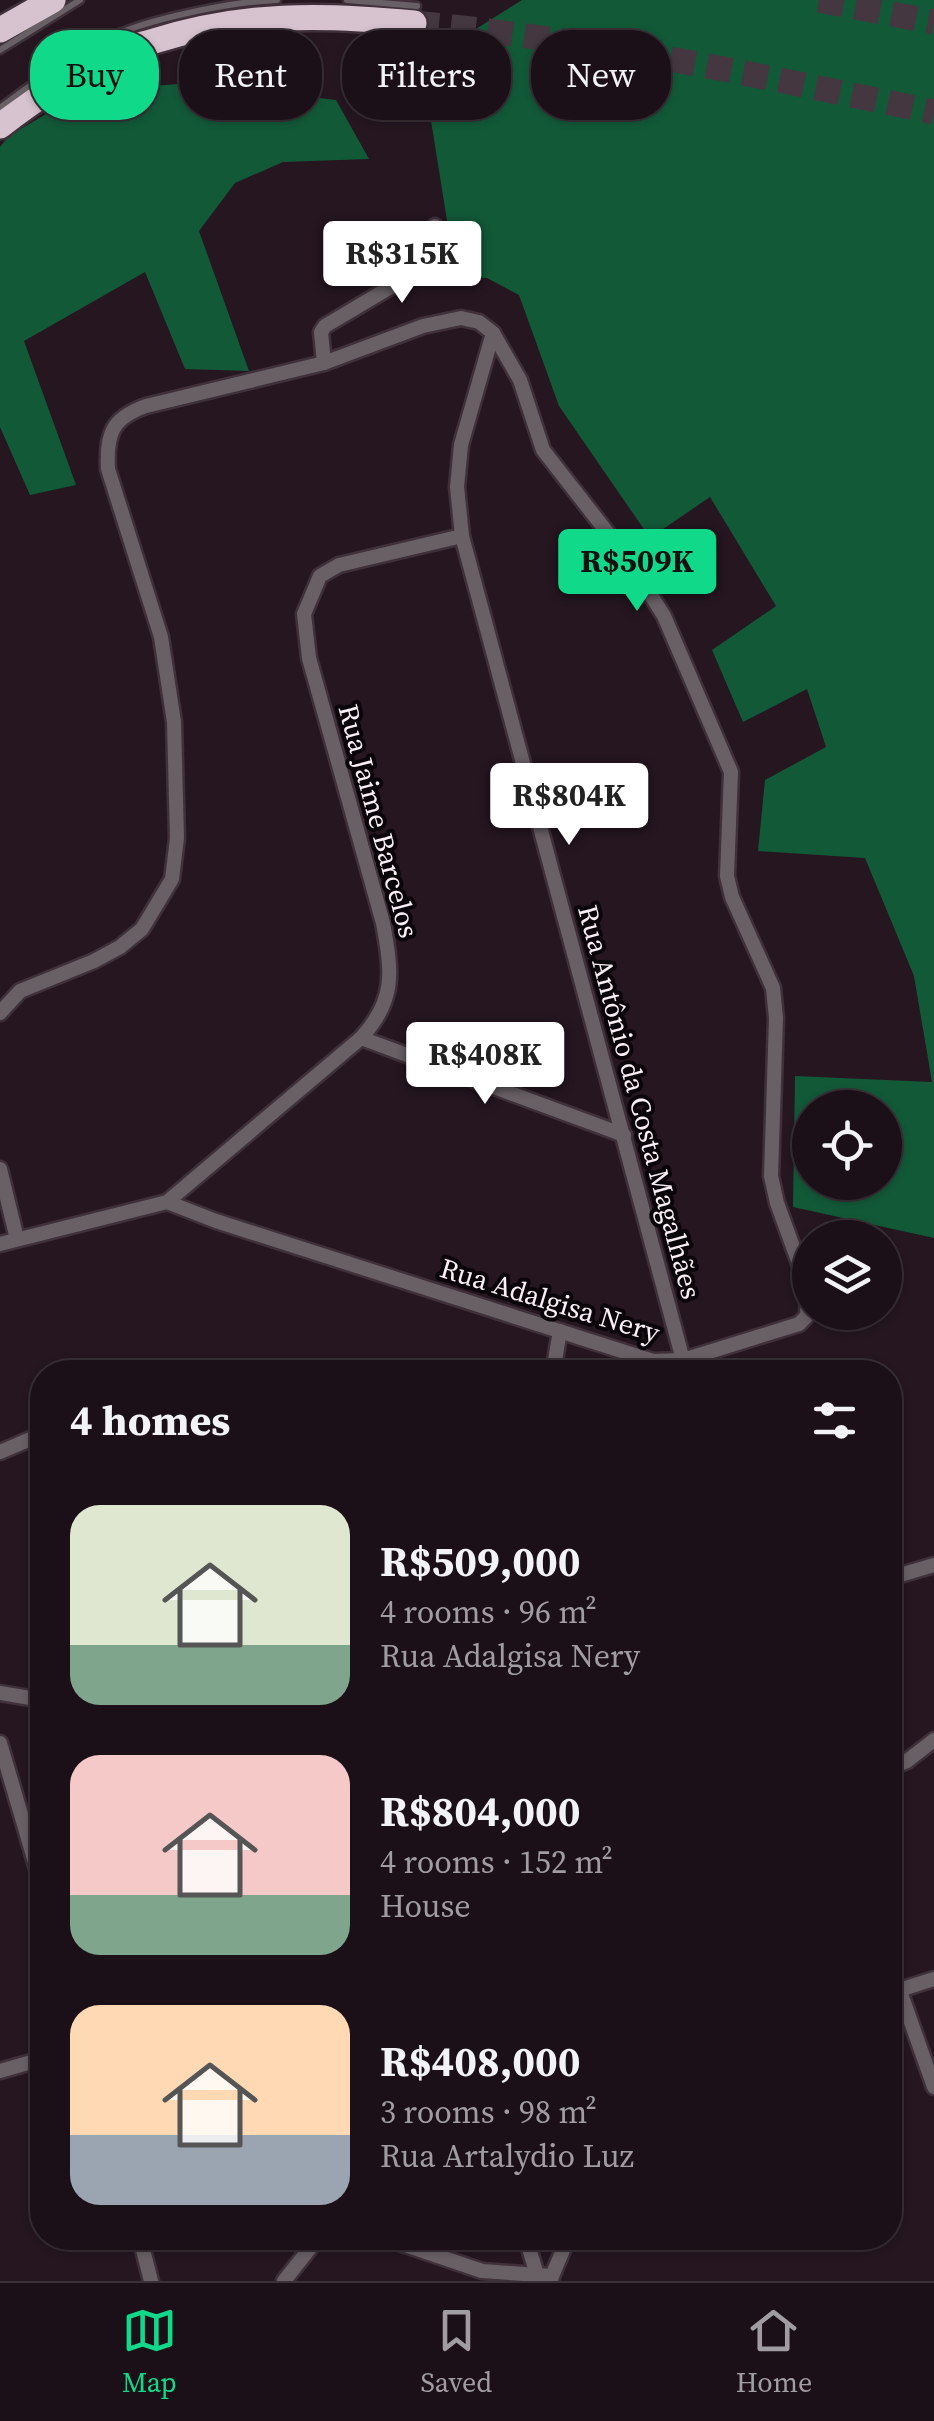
<!DOCTYPE html>
<meta charset="utf-8">
<style>
body{margin:0;font-family:"Source Serif 4",serif;background:#291e25;color:#f1f3f6;height:100vh;display:flex;flex-direction:column;font-size:38px;white-space:nowrap}
*{box-sizing:border-box;margin:0}
p{font-size:32px;color:#a09da2}
.icon{flex:none;width:55px;height:55px;fill:none;stroke:currentColor;stroke-width:2;stroke-linecap:round;stroke-linejoin:round}
.map{position:relative;flex:1;overflow:hidden}
.panel{position:absolute;left:30px;top:1360px;width:872px;height:890px;display:flex;flex-direction:column;background:#1c1018;border-radius:40px;box-shadow:0 2px 8px #0004,0 0 0 2px #3a3037}
.panel>*{flex:none}
.hud{position:absolute;left:30px;top:30px;width:875px;height:90px;display:flex;gap:20px}
.controls{position:absolute;left:792px;top:1090px;display:grid;gap:20px}
.controls a{display:grid;place-items:center;width:110px;height:110px;border-radius:50%;background:#1c1018;box-shadow:0 2px 8px #0004,0 0 0 2px #3a3037;font-size:50px}
.price{position:absolute;translate:-50% -85px;padding:0 22px;border-radius:10px;background:#fff;color:#222;font-size:32px;line-height:65px;filter:drop-shadow(0 2px 5px #0008)}
.price::after{content:'';position:absolute;left:50%;top:60px;width:30px;height:22px;margin-left:-15px;background:inherit;clip-path:polygon(0 0,100% 0,50% 100%)}
.price.active{background:#11d98a;color:#111}
ul{padding:0;list-style:none}
li{display:flex;align-items:center;gap:30px;height:250px;padding:0 40px}
li span{display:grid;place-items:center;flex:none;width:280px;height:200px;border-radius:30px;color:#555}
li>.icon{margin-inline-start:auto}
span .icon{width:120px;height:120px;fill:#fffc;stroke-width:1}
li b{font-size:42px}
h2{display:flex;justify-content:space-between;align-items:center;height:120px;padding:0 40px;font-size:42px}
.chip{padding:0 35px;border-radius:40px;background:#1c1018;box-shadow:0 2px 8px #0004,0 0 0 2px #3a3037;font-size:35px;line-height:90px}
.chip.active{background:#11d98a;color:#111}
.dock{display:flex;justify-content:space-around;align-items:center;height:140px;border-top:2px solid #3a3037;background:#1c1018;font-size:28px;color:#a09da2}
.dock a{display:grid;justify-items:center;gap:5px}
.dock .active{color:#11d98a}
.map>svg:first-child{display:block}
.forest{fill:#125938;fill-rule:evenodd}
.lines{fill:none;stroke-linecap:round;stroke-linejoin:round}
.motorway-tunnel{stroke:#453740;stroke-width:25;stroke-dasharray:25 12;stroke-linecap:butt}
.service-casing{stroke:#3f303a;stroke-width:11}
.minor-casing{stroke:#3f303a;stroke-width:19}
.motorway-casing{stroke:#3f303a;stroke-width:30}
.service{stroke:#686065;stroke-width:6}
.minor{stroke:#686065;stroke-width:14}
.motorway{stroke:#d7c2cf;stroke-width:25}
.labels{text-anchor:middle;stroke-width:8;stroke-linejoin:round;paint-order:stroke}
.street-label{font-size:28px;fill:#faeff6;stroke:#0a0508}
</style>
<div class="map">
<svg width="934" height="2281" viewBox="0 0 934 2281">
<rect width="100%" height="100%" fill="#251620"/>
<g class="forest">
<path d="M522 0H934V1238L793 1207 795 1076 932 1082 914 976 865 858 758 851 765 780 826 747 807 689 743 722 712 650 776 606 710 497 650 538 559 406 519 295 487 278 456 277 425 83 384 87ZM810 1108H885V1182H810Z"/>
<polygon points="189,83 336,100 369,159 283,162 235,183 199,231 249,371 185,369 145,272 24,341 76,485 30,495 0,427 0,147 9,136 83,92"/>
</g>
<g class="lines">
<g class="motorway-tunnel">
<polyline points="819,0 934,22"/>
<path d="M414 23C590 39 761 76 934 112"/>
</g>
<defs>
<g id="service">
<polyline points="347,0 417,6"/>
<polyline points="0,50 80,0"/>
<path d="M0 108C33 83 67 58 104 40 145 19 231 2 277 0"/>
</g>
<g id="minor">
<polyline points="493,333 461,445 457,487 462,536 683,1360"/>
<polyline points="324,363 321,332 325,326 394,285 414,265 435,226"/>
<path d="M0 1013 20 991 94 961 120 947 142 929 172 879 177 838 174 722 161 637 108 469C106 434 112 418 146 406L324 363 423 326 461 318 479 322 493 333 520 380 543 450 628 559 664 616 731 772 727 876 732 897 773 988 776 1018 771 1176 777 1203 808 1288 807 1316 799 1324 683 1360 653 1361 216 1221 167 1202"/>
<polyline points="361,1038 624,1135"/>
<polyline points="0,1169 17,1239"/>
<path d="M0 1244 167 1202 361 1038C396 1000 392 972 383 923L309 658 304 614 320 576 339 565 462 536"/>
<polyline points="553,1372 560,1331"/>
<polyline points="0,1452 42,1434"/>
<polyline points="890,1578 934,1565"/>
<polyline points="0,1693 42,1700"/>
<polyline points="0,1743 42,1886"/>
<polyline points="890,1768 907,1761 934,1740"/>
<polyline points="900,1991 934,2087"/>
<polyline points="890,1993 934,1979"/>
<polyline points="0,2071 42,2059"/>
<polyline points="140,2238 151,2281"/>
<polyline points="385,2238 482,2271 537,2275"/>
<polyline points="526,2238 537,2275 552,2276"/>
<polyline points="284,2281 318,2238"/>
<polyline points="550,2281 568,2238"/>
</g>
<g id="motorway">
<polyline points="0,30 53,0"/>
<path d="M0 126C34 100 71 75 110 55 124 48 140 45 154 41 244 13 321 14 414 23"/>
</g>
</defs>
<use href="#service" class="service-casing"/>
<use href="#minor" class="minor-casing"/>
<use href="#motorway" class="motorway-casing"/>
<use href="#service" class="service"/>
<use href="#minor" class="minor"/>
<use href="#motorway" class="motorway"/>
</g>
<g class="labels">
<g class="street-label">
<text transform="translate(379 821) rotate(75)" y="10">Rua Jaime Barcelos</text>
<text transform="translate(640 1102) rotate(75)" y="10">Rua Antônio da Costa Magalhães</text>
<text transform="translate(550 1300) rotate(17)" y="10">Rua Adalgisa Nery</text>
</g>
</g>
</svg>
<div class="controls">
<a><svg class="icon" aria-label="locate" viewBox="0 0 24 24"><circle cx="12" cy="12" r="6"/><path d="M12 2v4M12 18v4M2 12h4M18 12h4"/></svg></a>
<a><svg class="icon" aria-label="layers" viewBox="0 0 24 24"><path d="M12 4l9 5-9 5-9-5zM3 14l9 5 9-5"/></svg></a>
</div>
<b class="price" style="left:402px;top:306px">R$315K</b>
<b class="price active" style="left:637px;top:614px">R$509K</b>
<b class="price" style="left:569px;top:848px">R$804K</b>
<b class="price" style="left:485px;top:1107px">R$408K</b>
<div class="hud">
<a class="chip active">Buy</a>
<a class="chip">Rent</a>
<a class="chip">Filters</a>
<a class="chip">New</a>
</div>
<section class="panel">
<h2>4 homes<svg class="icon" aria-label="filters" viewBox="0 0 24 24"><path d="M4 7h16M4 17h16"/><circle cx="9" cy="7" r="2"/><circle cx="15" cy="17" r="2"/></svg></h2>
<ul>
<li><span style="background:linear-gradient(#dfe7d0 70%,#7fa58c 0)"><svg class="icon" aria-label="home" viewBox="0 0 24 24"><path d="M3 11l9-7 9 7M6 9v11h12V9"/></svg></span><div><b>R$509,000</b><p>4 rooms · 96 m²</p><p>Rua Adalgisa Nery</p></div></li>
<li><span style="background:linear-gradient(#f6c9c9 70%,#7fa58c 0)"><svg class="icon" aria-label="home" viewBox="0 0 24 24"><path d="M3 11l9-7 9 7M6 9v11h12V9"/></svg></span><div><b>R$804,000</b><p>4 rooms · 152 m²</p><p>House</p></div></li>
<li><span style="background:linear-gradient(#ffd9b3 65%,#9aa5b1 0)"><svg class="icon" aria-label="home" viewBox="0 0 24 24"><path d="M3 11l9-7 9 7M6 9v11h12V9"/></svg></span><div><b>R$408,000</b><p>3 rooms · 98 m²</p><p>Rua Artalydio Luz</p></div></li>
</ul>
</section>
</div>
<nav class="dock">
<a class="active"><svg class="icon" aria-label="map" viewBox="0 0 24 24"><path d="M3 6l6-2 6 2 6-2v14l-6 2-6-2-6 2zM9 4v14M15 6v14"/></svg>Map</a>
<a><svg class="icon" aria-label="saved" viewBox="0 0 24 24"><path d="M7 4h10v16l-5-4-5 4z"/></svg>Saved</a>
<a><svg class="icon" aria-label="home" viewBox="0 0 24 24"><path d="M3 11l9-7 9 7M6 9v11h12V9"/></svg>Home</a>
</nav>
